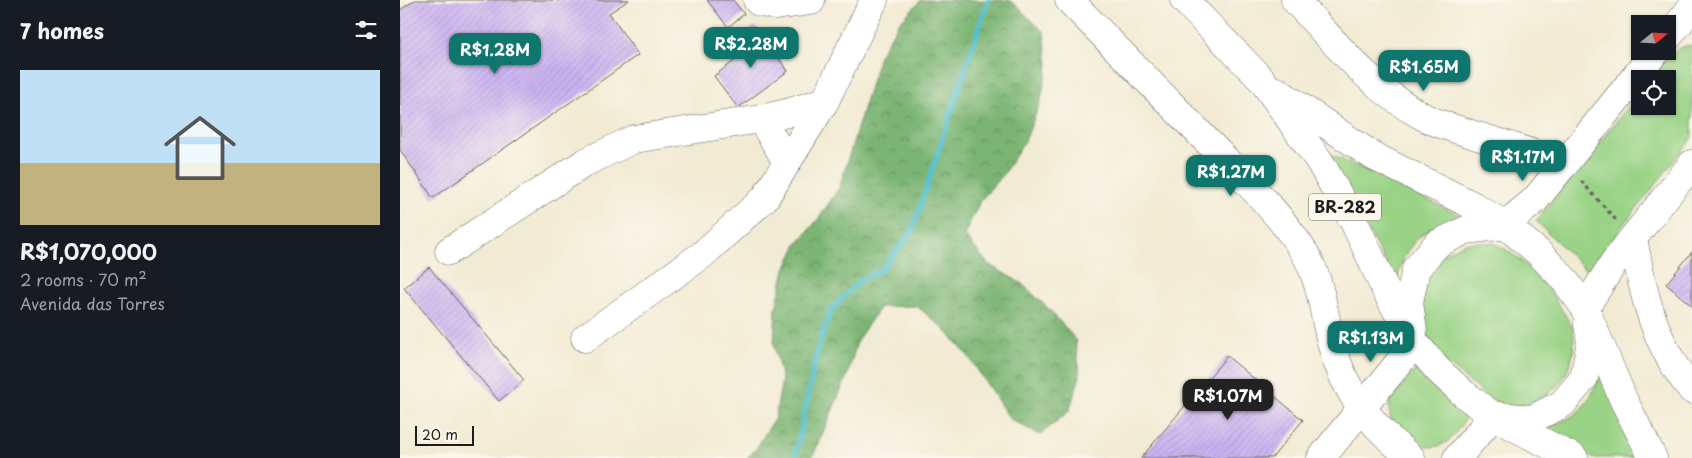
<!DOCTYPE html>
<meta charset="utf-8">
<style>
body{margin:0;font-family:"Playpen Sans",sans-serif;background:#20242c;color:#f1f3f6;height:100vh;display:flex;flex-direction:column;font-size:19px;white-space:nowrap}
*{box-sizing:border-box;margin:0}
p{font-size:16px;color:#9ea1a6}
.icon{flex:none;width:28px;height:28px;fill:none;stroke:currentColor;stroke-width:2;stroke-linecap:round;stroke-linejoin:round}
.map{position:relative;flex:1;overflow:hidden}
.drawer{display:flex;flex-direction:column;background:#171b24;width:400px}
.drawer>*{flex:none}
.needle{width:32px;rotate:72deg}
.tools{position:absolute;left:1231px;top:15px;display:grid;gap:10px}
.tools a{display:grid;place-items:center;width:45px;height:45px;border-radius:0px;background:#171b24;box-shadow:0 1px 4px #0004;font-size:25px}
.scale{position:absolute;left:15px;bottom:12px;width:59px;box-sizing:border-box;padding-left:5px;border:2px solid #1c1c1c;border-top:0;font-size:14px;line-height:18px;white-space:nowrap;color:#1c1c1c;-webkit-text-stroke:4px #fbf7ec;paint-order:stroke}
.price{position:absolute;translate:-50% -42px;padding:0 11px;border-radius:10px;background:#0f766e;color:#fff;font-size:16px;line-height:32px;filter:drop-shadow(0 1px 2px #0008)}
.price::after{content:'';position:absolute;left:50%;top:30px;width:15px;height:11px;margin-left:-8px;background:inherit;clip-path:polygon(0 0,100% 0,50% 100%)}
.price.active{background:#222;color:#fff}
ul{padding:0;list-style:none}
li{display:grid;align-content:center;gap:10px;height:265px;padding:0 20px}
li span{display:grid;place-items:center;height:155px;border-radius:0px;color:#555}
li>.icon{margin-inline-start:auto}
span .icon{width:90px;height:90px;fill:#fffc;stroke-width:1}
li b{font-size:21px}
h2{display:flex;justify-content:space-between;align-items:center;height:60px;padding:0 20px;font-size:21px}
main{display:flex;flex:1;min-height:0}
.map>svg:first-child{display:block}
.green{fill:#9ad386;stroke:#5b7851}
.forest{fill:url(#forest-crowns);stroke:#4c6848}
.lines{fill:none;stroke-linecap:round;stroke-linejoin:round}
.stream{stroke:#52bfca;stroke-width:5.5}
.building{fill:url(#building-hatch)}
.minor-casing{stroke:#67645c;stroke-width:29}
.major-casing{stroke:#67645c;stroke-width:29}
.highway-casing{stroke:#67645c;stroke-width:29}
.path{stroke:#67645c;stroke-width:3;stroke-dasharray:4 4;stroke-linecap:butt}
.minor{stroke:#fff;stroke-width:28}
.major{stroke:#fff;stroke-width:28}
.highway{stroke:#fff;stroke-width:28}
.labels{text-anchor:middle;stroke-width:4;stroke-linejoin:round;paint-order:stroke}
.shield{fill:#fbf7ec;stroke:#5f5e5a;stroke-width:1}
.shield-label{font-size:16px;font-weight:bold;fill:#1c1c1c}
</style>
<main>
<section class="drawer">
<h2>7 homes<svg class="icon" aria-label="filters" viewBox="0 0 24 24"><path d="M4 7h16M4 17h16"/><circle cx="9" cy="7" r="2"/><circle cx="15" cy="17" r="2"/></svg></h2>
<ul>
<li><span style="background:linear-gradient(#bfe0f5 60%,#c2b280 0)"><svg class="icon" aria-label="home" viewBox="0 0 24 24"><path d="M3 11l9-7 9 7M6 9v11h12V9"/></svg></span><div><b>R$1,070,000</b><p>2 rooms · 70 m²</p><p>Avenida das Torres</p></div></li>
</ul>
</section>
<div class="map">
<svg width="1292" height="458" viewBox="0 0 1292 458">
<defs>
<pattern id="forest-crowns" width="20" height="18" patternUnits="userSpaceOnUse" patternTransform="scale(1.25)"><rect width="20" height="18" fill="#7bb573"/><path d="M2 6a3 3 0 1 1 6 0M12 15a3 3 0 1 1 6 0" fill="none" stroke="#64925e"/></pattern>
<pattern id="building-hatch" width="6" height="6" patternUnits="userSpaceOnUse" patternTransform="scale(1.25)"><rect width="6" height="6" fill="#cbb2f1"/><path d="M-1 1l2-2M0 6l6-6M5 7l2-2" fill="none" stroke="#ae98ce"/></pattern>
</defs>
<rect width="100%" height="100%" fill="#fbf7ec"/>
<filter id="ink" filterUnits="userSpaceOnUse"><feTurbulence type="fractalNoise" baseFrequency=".02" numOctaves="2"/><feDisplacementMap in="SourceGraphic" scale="10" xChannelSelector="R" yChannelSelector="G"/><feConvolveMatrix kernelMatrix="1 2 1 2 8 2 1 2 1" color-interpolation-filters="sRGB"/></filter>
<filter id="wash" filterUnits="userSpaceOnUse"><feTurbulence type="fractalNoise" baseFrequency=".0096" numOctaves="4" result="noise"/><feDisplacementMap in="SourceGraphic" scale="20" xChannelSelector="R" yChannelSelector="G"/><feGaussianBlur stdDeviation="1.12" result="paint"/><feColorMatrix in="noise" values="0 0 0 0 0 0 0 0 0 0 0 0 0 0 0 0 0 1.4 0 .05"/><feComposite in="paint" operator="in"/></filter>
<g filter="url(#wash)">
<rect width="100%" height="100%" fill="#f2ebd4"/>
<g class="green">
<path d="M1292 45V138L1199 256 1190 274 1136 221 1240 92V106H1268V79H1251C1263 63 1270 47 1292 45Z"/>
<path d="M924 151 1068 219C1027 221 1003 243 997 283Z"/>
<polygon points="1079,242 1093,243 1105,249 1122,261 1150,291 1172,326 1174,340 1173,353 1170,366 1164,377 1157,386 1148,394 1128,404 1117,406 1106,406 1087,397 1043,360 1023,330 1019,290 1041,255 1065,243"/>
<path d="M1200 367 1240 458H1193L1133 427C1172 426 1194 405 1200 367Z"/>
<path d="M1016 369 1067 416C1062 423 1052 440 1045 443 1027 453 1008 442 996 429 990 422 989 411 989 402Z"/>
</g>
<polygon class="forest" points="521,0 610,0 644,32 648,66 640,103 625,141 604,173 580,201 564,235 588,264 621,283 649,309 675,339 680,376 669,411 640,435 610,419 569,357 544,329 517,306 480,307 458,339 447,376 412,458 347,458 356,449 375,418 382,380 374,344 376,308 385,269 397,244 420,217 440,186 479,56 498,24"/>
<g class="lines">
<polyline class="stream" points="395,458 417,350 431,310 459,281 480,271 512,231 588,0"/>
</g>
<g id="blocks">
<g class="building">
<polygon points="15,0 229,0 209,13 238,55 33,198 0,150 0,10"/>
<polygon points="307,0 333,0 344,14 328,27"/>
<polygon points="355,26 388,71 338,108 314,76 348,51 339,38"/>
<polygon points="1292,252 1292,306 1266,284"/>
<polygon points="29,267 124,380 99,401 4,288"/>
<polygon points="827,356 903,420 872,458 741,458"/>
</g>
</g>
</g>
<g filter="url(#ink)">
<use href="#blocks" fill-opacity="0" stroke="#67645c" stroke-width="1"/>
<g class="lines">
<defs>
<g id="minor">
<polyline points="357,0 359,2 376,6 411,1"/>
<polyline points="361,119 387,162"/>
<polyline points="49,251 186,162 234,139 361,119 387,113 425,101"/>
<polyline points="185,338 302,255 365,198 425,101 474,0"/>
<polyline points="921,458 961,409"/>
</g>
<g id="major">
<path d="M669 0C715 47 761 94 807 141 839 174 880 213 904 252 922 281 923 314 932 346 946 396 972 425 1011 458"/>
<path d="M895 0C934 42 973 90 1024 117 1039 125 1058 129 1074 135 1105 144 1135 154 1165 164"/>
<polyline points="1268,37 1292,7"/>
<polyline points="1105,225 1135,200 1148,184 1256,51"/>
<path d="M1233 238C1241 281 1250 327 1274 365 1279 374 1286 382 1292 390"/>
<polyline points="1185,308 1214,262 1292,164"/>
<polyline points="961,409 1015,343"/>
<polyline points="1057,458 1093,416"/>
</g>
<g id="highway">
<polyline points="784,0 862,80 920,162 956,226 987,293 1015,343 1038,370 1064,394 1093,416 1174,458"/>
<polyline points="877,91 973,156 1074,206 1105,225 1138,252 1163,278 1185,308 1224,401 1253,458"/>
<polyline points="1013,332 1009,302 1016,269 1037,244 1066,230 1105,225"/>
<polyline points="1100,416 1132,419 1162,404 1184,378 1191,342 1188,324"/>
</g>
</defs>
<use href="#minor" class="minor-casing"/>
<use href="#major" class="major-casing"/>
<use href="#highway" class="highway-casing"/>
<polyline class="path" points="1181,181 1217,221"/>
<use href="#minor" class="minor"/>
<use href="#major" class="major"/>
<use href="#highway" class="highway"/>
</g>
</g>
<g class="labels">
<rect class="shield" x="909" y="193.5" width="72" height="27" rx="4"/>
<g class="shield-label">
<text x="945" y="213">BR-282</text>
</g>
</g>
</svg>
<div class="tools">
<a><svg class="needle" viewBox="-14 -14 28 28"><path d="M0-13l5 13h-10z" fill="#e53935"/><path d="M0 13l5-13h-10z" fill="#9ea1a6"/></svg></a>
<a><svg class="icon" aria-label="locate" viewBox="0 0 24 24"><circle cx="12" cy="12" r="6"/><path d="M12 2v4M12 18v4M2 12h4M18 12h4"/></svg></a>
</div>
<div class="scale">20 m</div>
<b class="price" style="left:351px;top:69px">R$2.28M</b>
<b class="price" style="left:95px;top:75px">R$1.28M</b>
<b class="price" style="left:1024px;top:92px">R$1.65M</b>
<b class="price" style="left:1123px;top:182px">R$1.17M</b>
<b class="price" style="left:831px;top:197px">R$1.27M</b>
<b class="price" style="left:971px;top:363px">R$1.13M</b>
<b class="price active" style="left:828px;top:421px">R$1.07M</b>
</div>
</main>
